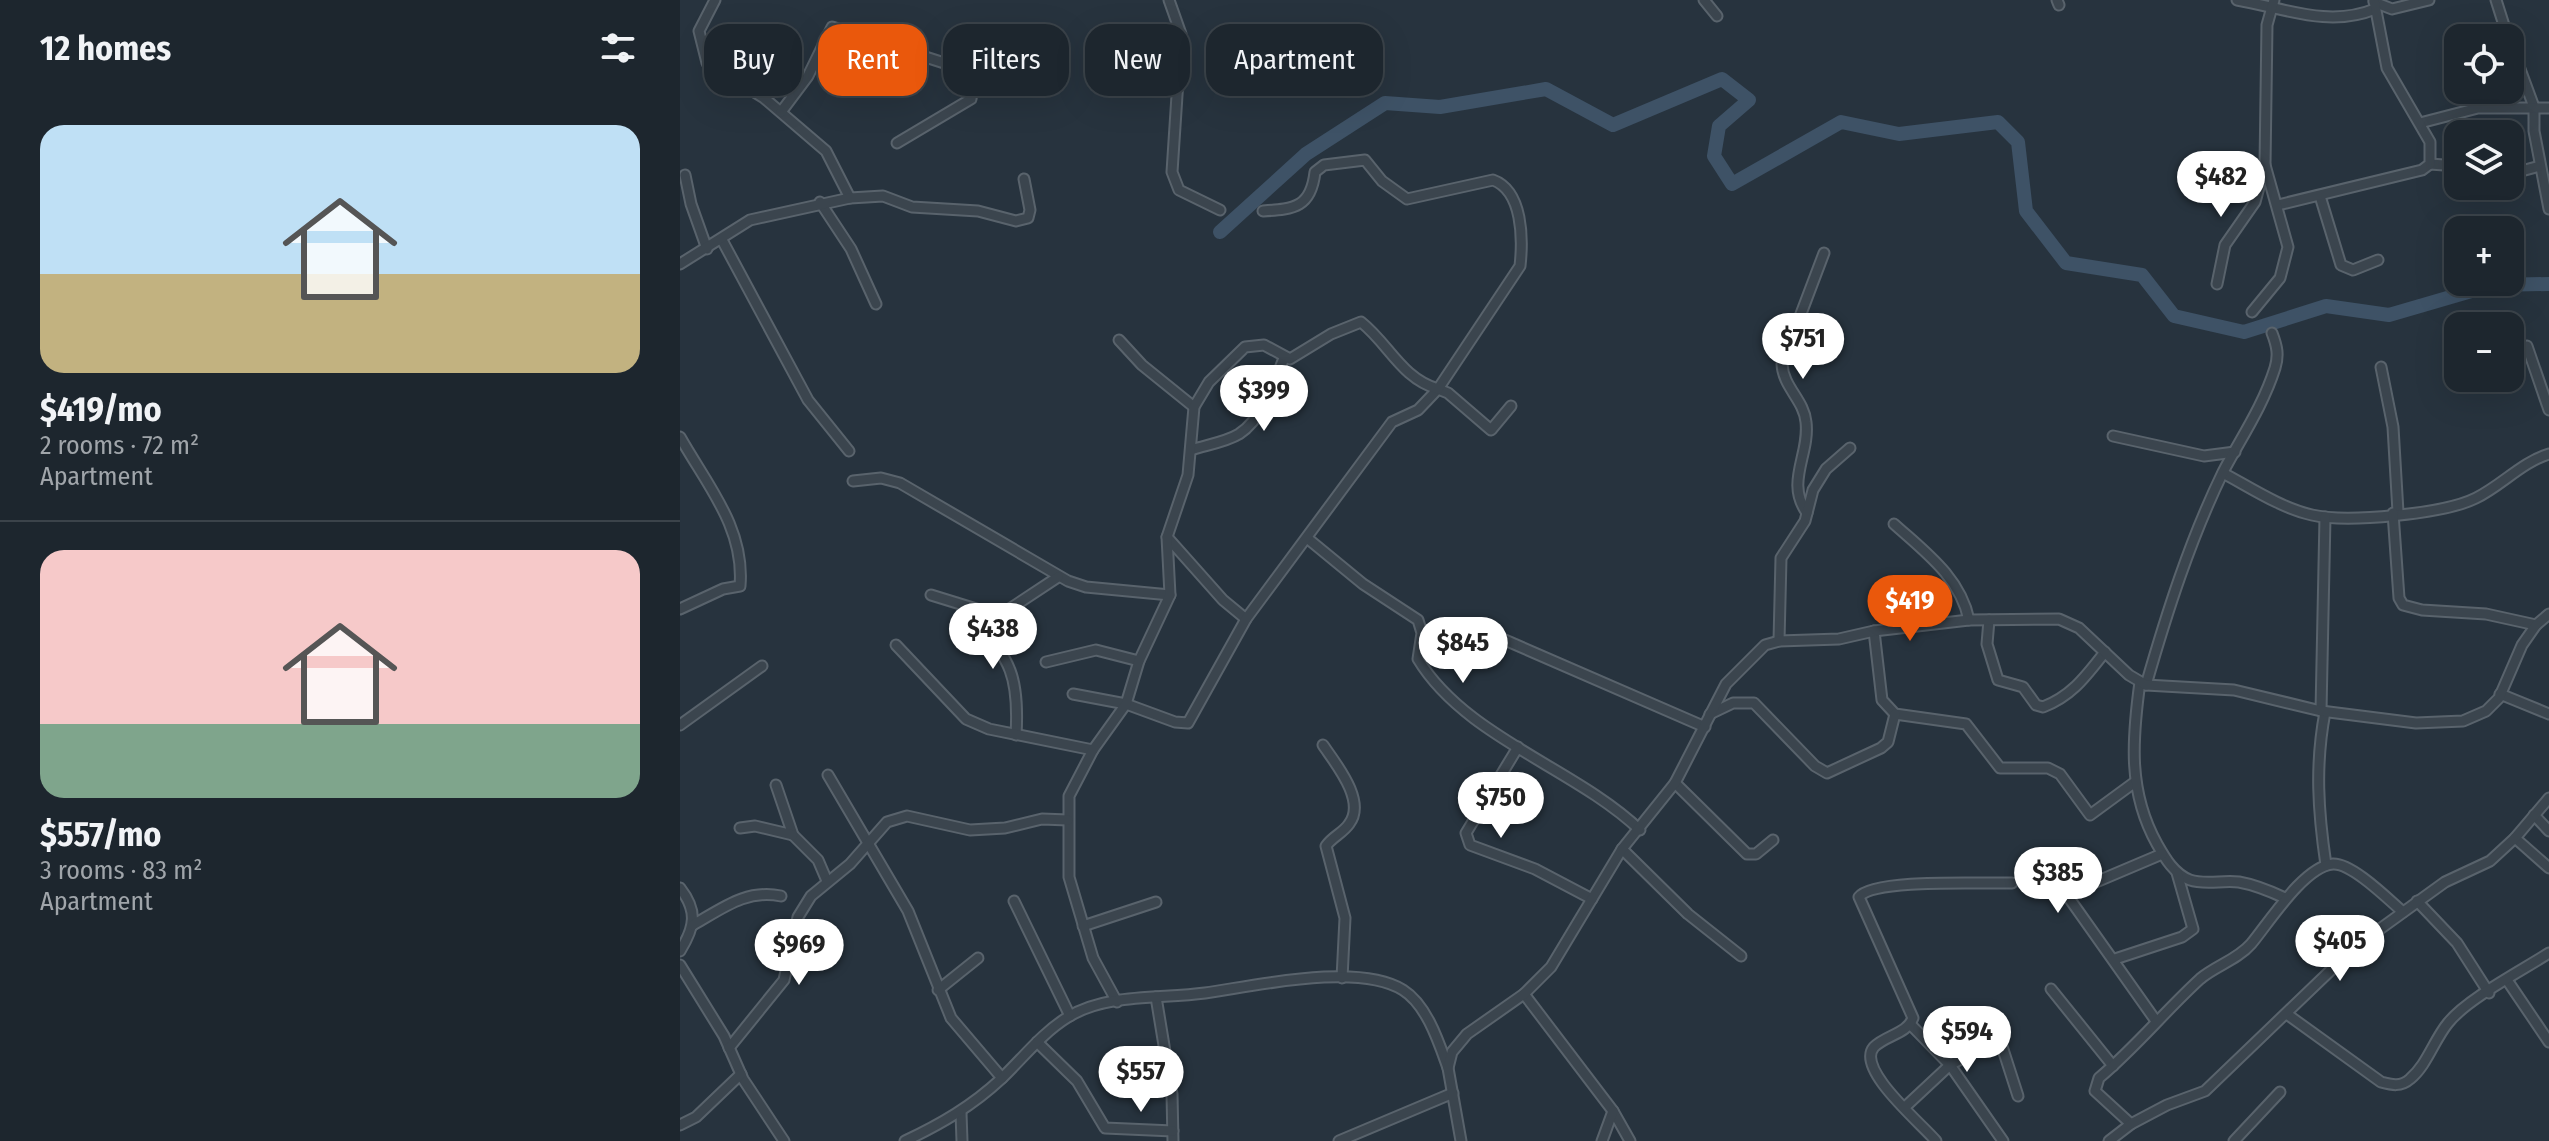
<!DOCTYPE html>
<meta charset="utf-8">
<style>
body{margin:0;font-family:"Fira Sans Condensed",sans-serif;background:#252e36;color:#f1f3f6;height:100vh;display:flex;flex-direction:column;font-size:30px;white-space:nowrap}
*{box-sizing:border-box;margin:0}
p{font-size:26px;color:#a0a5aa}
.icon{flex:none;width:44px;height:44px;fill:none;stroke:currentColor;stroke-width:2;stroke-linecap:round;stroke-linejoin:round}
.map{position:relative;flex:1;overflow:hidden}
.panel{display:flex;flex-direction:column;background:#1d262e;width:680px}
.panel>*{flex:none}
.hud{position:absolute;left:24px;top:24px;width:760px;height:72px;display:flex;gap:16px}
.buttons{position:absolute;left:1764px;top:24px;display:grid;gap:16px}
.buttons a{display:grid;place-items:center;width:80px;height:80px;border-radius:16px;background:#1d262e;box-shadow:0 8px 32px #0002,0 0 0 2px #3b434a;font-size:40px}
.price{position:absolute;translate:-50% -68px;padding:0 18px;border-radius:28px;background:#fff;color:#222;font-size:26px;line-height:52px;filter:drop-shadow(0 2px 4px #0008)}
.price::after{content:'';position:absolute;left:50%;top:48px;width:24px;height:18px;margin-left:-12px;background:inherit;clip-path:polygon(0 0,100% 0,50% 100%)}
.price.on{background:#ea580c;color:#fff}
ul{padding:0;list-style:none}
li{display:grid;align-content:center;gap:16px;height:424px;padding:0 40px}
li+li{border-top:2px solid #3b434a}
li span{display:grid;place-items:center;height:248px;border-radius:24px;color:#555}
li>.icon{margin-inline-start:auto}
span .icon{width:144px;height:144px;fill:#fffc;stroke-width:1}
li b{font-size:34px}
h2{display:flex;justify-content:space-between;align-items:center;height:96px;padding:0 40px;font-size:34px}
.tag{padding:0 28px;border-radius:24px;background:#1d262e;box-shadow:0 8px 32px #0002,0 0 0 2px #3b434a;font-size:28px;line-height:72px}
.tag.on{background:#ea580c;color:#fff}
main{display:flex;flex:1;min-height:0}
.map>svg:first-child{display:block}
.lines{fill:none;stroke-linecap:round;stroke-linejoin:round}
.river{stroke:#3e5266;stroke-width:14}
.minor-casing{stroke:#59636c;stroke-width:13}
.minor{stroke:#3b454e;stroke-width:9}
</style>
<main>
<section class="panel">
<h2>12 homes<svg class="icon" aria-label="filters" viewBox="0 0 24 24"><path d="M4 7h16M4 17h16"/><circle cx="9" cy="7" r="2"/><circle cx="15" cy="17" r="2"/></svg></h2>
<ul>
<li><span style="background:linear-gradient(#bfe0f5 60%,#c2b280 0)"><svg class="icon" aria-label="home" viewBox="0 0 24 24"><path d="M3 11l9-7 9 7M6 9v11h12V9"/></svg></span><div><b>$419/mo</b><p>2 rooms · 72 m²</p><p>Apartment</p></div></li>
<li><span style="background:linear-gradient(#f6c9c9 70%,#7fa58c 0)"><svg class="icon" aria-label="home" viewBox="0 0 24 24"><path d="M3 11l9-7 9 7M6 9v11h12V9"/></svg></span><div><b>$557/mo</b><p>3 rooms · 83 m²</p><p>Apartment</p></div></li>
</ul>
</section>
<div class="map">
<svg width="1869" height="1141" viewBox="0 0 1869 1141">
<rect width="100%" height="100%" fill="#27333e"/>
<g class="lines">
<polyline class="river" points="540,232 626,154 705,103 760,107 866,89 933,125 1042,79 1069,100 1039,126 1034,156 1052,184 1161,122 1219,134 1318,122 1338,142 1346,211 1386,263 1462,275 1494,316 1564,332 1646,306 1709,315 1812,285 1869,284"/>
<defs>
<g id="minor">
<polyline points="35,0 19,31 27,63 84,98 146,151 170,198"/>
<polyline points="489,0 501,34 492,172 499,190 540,210"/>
<polyline points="1024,0 1037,16"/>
<polyline points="1377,0 1379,5"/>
<path d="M1557 0C1604 8 1649 28 1695 9"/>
<polyline points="1816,0 1828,38"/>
<polyline points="1694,2 1712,9 1749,0"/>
<polyline points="1830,42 1854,107 1854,131 1869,209"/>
<polyline points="101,112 128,76 152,27 286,70 293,85 291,99 217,143"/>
<polyline points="1740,123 1798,108 1869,108"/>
<polyline points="1750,164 1778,166"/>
<polyline points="1830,174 1860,166"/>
<polyline points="5,175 11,204 27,249"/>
<polyline points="1640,196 1661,265 1673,270 1698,260"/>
<polyline points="140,202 171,249 196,304"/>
<polyline points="1598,205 1742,170 1750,164 1750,142 1707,68 1694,0"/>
<polyline points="42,240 128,400 169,451"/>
<polyline points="0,264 70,220 170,198 203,196 232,207 298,211 336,221 348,218 350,210 344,179"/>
<polyline points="1537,284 1545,245 1575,202 1585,165"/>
<polyline points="1572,312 1600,278 1608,247 1585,165 1587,25 1594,0"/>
<polyline points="439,340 462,365 514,407"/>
<polyline points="1847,346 1869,410"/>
<polyline points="1701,367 1713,427 1718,512"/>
<polyline points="1433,436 1524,456 1555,452"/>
<path d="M0 437C27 485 65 528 60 586L43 589 0 609"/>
<path d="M511 450C526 445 546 442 559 434 583 418 594 384 604 358"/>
<path d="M1543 473C1571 488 1601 508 1632 515 1667 523 1764 514 1796 498 1821 486 1842 462 1869 454"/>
<polyline points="173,481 201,478 220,483 388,581 406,587 490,595"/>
<path d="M1127 513C1105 482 1130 455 1126 422 1124 400 1103 387 1102 364L1144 253"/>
<polyline points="1713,513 1719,598 1723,605 1742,610 1806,614 1856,625"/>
<path d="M1214 524C1245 552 1280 577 1289 620"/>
<polyline points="487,537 543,600 566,619"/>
<path d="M627 538 683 584 738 620 742 633 738 659C785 737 895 768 960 830"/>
<polyline points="251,595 319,616 378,577"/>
<path d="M287 608C327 659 340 668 336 735"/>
<path d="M1309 620 1307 644 1318 680 1343 687 1356 705 1363 707C1392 696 1406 676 1425 652"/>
<polyline points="1194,631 1202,700 1215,714 1286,724 1320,768 1368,768 1380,774 1410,815 1455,782"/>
<polyline points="811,634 1025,727"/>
<polyline points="1099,641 1101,558 1125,521 1133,490 1146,469 1170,448"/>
<polyline points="216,645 286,719 309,729 413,750"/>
<polyline points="366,662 416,650 459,661"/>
<path d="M1460 682C1452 740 1448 792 1477 844 1485 858 1494 874 1510 880 1524 885 1543 880 1559 882 1576 885 1590 891 1605 898"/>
<path d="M1466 685C1487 612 1510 540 1543 472 1561 438 1583 406 1595 368 1599 355 1597 346 1592 333"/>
<polyline points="393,694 446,704 495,722 508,723 566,619 712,422 738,410 758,389 768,393 811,430 831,406"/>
<polyline points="1820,694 1869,714"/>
<polyline points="1641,711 1645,517"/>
<path d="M1645 712C1635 765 1638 811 1646 865"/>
<polyline points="1030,714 1053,703 1074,703 1135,766 1147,773 1201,748 1208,742 1215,714"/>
<polyline points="0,725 82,666"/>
<path d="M643 745C655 763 687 801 669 824 663 833 652 837 646 846L665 918 662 978"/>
<polyline points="838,747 786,833 790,845 855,869 912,899"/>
<polyline points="148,775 228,911 271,1018 322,1078"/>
<polyline points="995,783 1067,854 1076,854 1093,840"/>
<polyline points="96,785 113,835 138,860 147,881"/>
<polyline points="1854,815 1869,831"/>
<polyline points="60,828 75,826 113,835"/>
<polyline points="1835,838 1869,868"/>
<polyline points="942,849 1008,914 1061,956"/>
<path d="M0 888C18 911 15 927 0 951"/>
<polyline points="334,901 390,1016"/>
<polyline points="1737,901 1777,943 1809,993"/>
<path d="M13 925C43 908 66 889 101 896"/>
<polyline points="403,926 476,902"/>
<polyline points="1435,959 1502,937 1513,929 1497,873"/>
<polyline points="0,965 44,1036 63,1079 104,1141"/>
<polyline points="1827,980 1869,1042"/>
<polyline points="1371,989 1433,1066"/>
<polyline points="258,990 298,958"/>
<polyline points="844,994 933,1111 950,1141"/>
<polyline points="476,997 492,1094 493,1141"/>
<path d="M437 1002 413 958 389 877V796L413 750 446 704 459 661 490 595 487 537 508 475 514 407 529 382 565 347 584 345 610 359 651 334 681 322C709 344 721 378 758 389L840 266C843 239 843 191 813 180L727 199 702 181 685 160 644 165 635 172C631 207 615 209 583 211"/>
<path d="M1608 1015 1701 1082C1712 1085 1721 1087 1730 1079 1747 1065 1754 1040 1768 1023 1787 999 1841 971 1869 953"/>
<polyline points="1476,1021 1389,898 1397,890 1482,854"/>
<polyline points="1231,1025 1270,1065 1323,1141"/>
<polyline points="357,1042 397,1081 425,1128 493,1131"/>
<polyline points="49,1048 104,980 118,917 131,896 170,864 207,822 227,816 290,830 325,828 362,819 388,820"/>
<polyline points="1225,1107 1270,1065 1319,1037 1338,1096"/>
<polyline points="281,1113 282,1141"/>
<path d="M1451 1124 1415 1091 1419 1078C1455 1048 1485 1011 1520 979 1535 966 1557 960 1571 944 1588 924 1624 866 1653 864 1672 863 1708 899 1723 912"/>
<polyline points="0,1125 16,1117 61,1074"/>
<path d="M225 1141C261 1124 292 1106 321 1079 343 1058 362 1033 388 1017 427 993 481 999 525 993 575 986 678 962 723 990 747 1005 759 1043 768 1068"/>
<polyline points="659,1141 773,1093"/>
<polyline points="781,1141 768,1068 772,1052 787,1034 844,994 871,967 942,849 995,783 1046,684 1085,645 1099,641 1159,639 1194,631 1289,620 1379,619 1399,628 1449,675 1466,685 1554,690 1641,711 1736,723 1783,721 1806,711 1819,698 1842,645 1856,625 1869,614"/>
<polyline points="922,1141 933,1111"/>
<path d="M1256 1141C1242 1124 1175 1069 1194 1047 1206 1035 1227 1034 1233 1018L1179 897C1193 878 1305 884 1332 883"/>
<polyline points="1429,1141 1451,1124 1487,1105 1525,1091 1675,947 1765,882 1810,861 1835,838 1869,798"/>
<polyline points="1554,1141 1600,1092"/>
</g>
</defs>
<use href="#minor" class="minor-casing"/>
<use href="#minor" class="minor"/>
</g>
</svg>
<div class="buttons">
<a><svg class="icon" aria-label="locate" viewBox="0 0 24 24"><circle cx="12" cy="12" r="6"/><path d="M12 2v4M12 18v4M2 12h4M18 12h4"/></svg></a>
<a><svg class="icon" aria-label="layers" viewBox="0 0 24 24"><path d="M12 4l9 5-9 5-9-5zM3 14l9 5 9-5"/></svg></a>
<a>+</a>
<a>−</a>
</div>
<b class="price" style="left:1541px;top:219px">$482</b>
<b class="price" style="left:1123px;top:381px">$751</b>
<b class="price" style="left:584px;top:433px">$399</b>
<b class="price on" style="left:1230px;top:643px">$419</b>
<b class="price" style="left:313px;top:671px">$438</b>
<b class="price" style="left:783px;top:685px">$845</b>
<b class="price" style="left:821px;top:840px">$750</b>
<b class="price" style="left:1378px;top:915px">$385</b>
<b class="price" style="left:1660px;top:983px">$405</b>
<b class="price" style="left:119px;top:987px">$969</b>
<b class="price" style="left:1287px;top:1074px">$594</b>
<b class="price" style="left:461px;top:1114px">$557</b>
<div class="hud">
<a class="tag">Buy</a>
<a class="tag on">Rent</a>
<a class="tag">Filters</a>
<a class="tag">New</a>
<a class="tag">Apartment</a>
</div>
</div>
</main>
